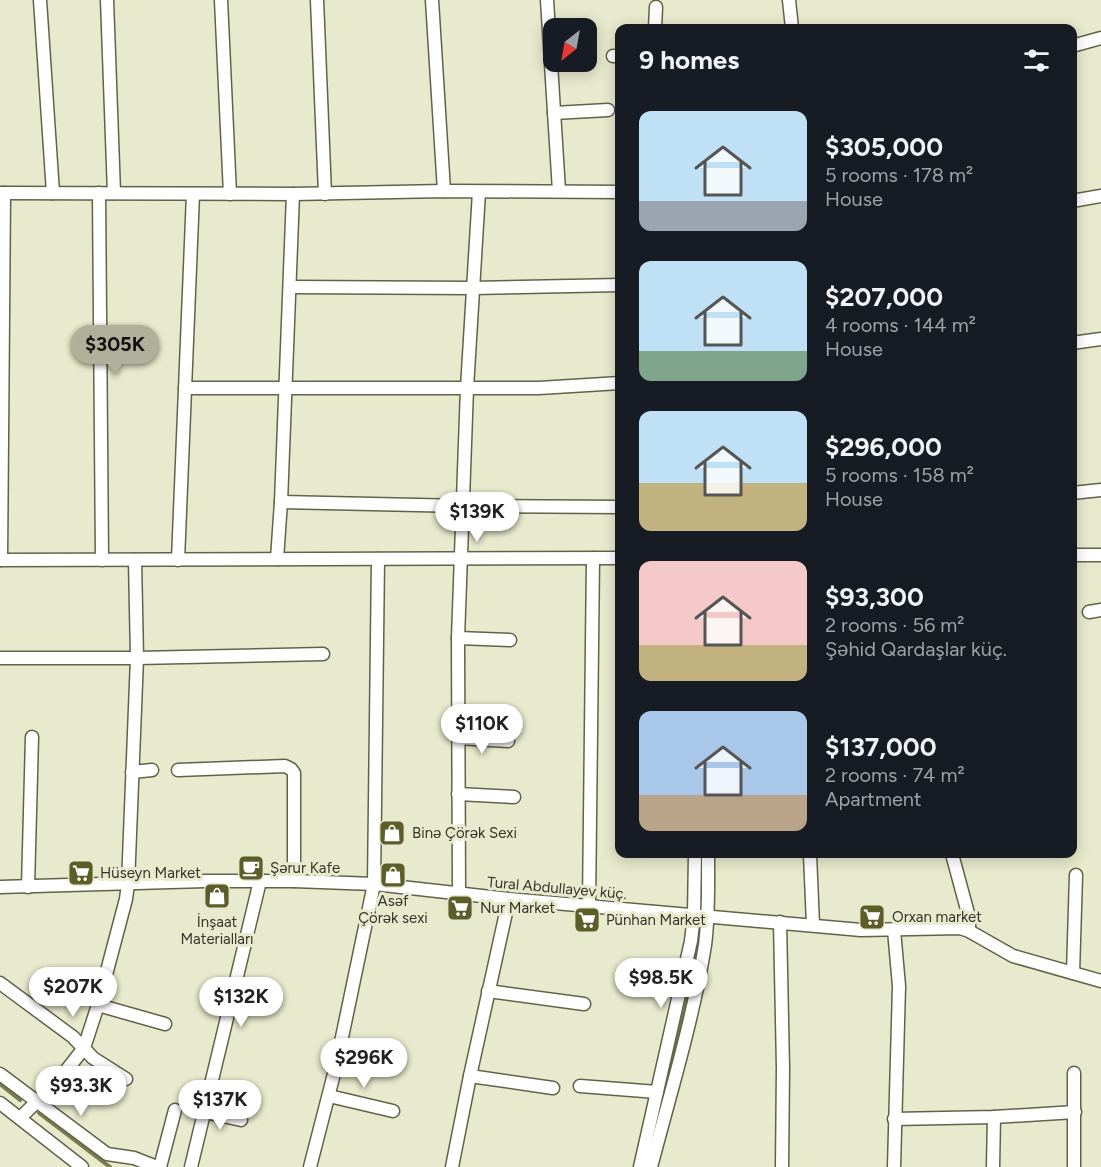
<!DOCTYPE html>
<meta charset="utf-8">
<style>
body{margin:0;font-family:Figtree,sans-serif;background:#242831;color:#f1f3f6;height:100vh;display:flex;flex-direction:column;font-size:22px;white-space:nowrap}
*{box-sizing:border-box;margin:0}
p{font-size:20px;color:#9ea1a6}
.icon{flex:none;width:33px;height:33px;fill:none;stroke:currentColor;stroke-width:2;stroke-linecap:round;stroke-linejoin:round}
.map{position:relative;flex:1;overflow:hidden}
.panel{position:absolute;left:615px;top:24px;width:462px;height:834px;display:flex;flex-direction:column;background:#171b24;border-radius:12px;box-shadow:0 3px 15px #0003}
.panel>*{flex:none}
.needle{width:39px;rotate:211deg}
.tools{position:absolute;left:543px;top:18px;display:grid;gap:12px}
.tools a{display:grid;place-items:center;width:54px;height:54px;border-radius:12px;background:#171b24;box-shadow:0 3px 15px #0003;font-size:30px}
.price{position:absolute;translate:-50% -51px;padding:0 14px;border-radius:21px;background:#fff;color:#222;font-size:20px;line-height:39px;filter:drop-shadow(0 2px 3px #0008)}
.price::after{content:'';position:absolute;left:50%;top:36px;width:18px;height:14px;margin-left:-9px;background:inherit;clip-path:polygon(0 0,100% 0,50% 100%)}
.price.current{background:#aeb09a;color:#111}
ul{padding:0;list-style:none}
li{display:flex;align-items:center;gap:18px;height:150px;padding:0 24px}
li span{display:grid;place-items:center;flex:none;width:168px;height:120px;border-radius:12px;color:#555}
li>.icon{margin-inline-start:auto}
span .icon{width:72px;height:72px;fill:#fffc;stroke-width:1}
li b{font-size:26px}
h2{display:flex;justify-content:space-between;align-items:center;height:72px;padding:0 24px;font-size:26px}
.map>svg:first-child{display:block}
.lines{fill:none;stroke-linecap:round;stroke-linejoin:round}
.stream{stroke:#7b7c4b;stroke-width:4}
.street-casing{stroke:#626249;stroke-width:15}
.street{stroke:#fff;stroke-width:12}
.labels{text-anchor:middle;stroke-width:6;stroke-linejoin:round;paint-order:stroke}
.poi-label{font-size:15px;fill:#35362b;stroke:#e8eacd;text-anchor:start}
.street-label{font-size:15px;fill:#35362b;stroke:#e8eacd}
</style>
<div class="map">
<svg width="1101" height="1167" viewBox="0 0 1101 1167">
<rect width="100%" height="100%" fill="#e8eacd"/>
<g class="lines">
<g class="stream">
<polyline points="0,1084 20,1100"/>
<polyline points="659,1111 693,970 700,925"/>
<polyline points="39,1113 110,1167"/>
</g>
<defs>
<g id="street">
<polyline points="40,0 53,193"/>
<polyline points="107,0 114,193"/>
<polyline points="221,0 230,194"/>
<polyline points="317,0 325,194"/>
<polyline points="432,0 444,191"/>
<polyline points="547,0 559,191"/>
<polyline points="789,0 792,28"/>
<polyline points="655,28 656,7"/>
<polyline points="1072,46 1101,38"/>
<polyline points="613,56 620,56"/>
<polyline points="554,113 608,110"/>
<polyline points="0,193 293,194 444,191 620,192"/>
<polyline points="99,193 102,560"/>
<polyline points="1072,201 1101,196"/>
<polyline points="290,287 473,288 620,285"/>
<polyline points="1072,343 1101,339"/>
<polyline points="185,388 539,388 620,383"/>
<polyline points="1072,493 1101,490"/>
<polyline points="281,502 463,506 620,507"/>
<polyline points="1072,555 1101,555"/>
<polyline points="277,559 281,502 293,194"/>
<polyline points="0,560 620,558"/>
<polyline points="1,560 4,193"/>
<polyline points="178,560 193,194"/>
<polyline points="1089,612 1101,610"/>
<polyline points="458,638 510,640"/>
<polyline points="0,658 137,658 323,654"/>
<polyline points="458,738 508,741"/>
<polyline points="178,770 285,766 291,769 294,773 294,881"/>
<polyline points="132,772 152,770"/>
<polyline points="458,794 514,797"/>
<polyline points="810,854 813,925"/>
<polyline points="952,854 969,917 969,931"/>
<polyline points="0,887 205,881 294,881 374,884 509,899 861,930 960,928 969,931 1013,956 1101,981"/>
<polyline points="28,887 32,737"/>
<polyline points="459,894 458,638 467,388 479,192"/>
<polyline points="589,905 593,558"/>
<polyline points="780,922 783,1068 782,1167"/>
<polyline points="1073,973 1076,875"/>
<polyline points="0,983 73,1037 93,1058 126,1079"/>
<polyline points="488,991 584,1004"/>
<polyline points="98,1005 165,1024"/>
<polyline points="0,1074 107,1154 134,1158 157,1167"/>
<polyline points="470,1076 553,1088"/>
<polyline points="580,1086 657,1092"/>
<polyline points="329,1096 393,1111"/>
<polyline points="0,1103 82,1167"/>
<polyline points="205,1112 241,1120"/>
<polyline points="20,1118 58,1081 84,1048 98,1005 126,899 128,884 137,658 135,560"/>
<polyline points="894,1119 994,1117 1075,1112"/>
<polyline points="160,1167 175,1110"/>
<polyline points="191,1167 260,881"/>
<polyline points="310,1167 336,1066 374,884 378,559"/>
<polyline points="452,1167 470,1076 509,899"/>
<polyline points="640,1167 691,941 694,915 695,854"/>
<path d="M651 1167C670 1094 693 1020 705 945 709 915 708 884 708 854"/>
<polyline points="894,1167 899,986 894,930"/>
<polyline points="993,1167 994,1117"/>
<polyline points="1074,1167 1074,1073"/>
</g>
</defs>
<use href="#street" class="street-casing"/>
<use href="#street" class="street"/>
</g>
<defs>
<symbol id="shop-square" viewBox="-11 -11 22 22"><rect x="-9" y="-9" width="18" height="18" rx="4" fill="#5d5d2a" stroke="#e8eacd"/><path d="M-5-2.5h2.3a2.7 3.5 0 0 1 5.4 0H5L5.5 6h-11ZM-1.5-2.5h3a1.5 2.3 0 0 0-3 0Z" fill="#fff"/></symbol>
<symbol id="cafe-square" viewBox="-11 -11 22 22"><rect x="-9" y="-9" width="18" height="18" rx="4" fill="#5d5d2a" stroke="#e8eacd"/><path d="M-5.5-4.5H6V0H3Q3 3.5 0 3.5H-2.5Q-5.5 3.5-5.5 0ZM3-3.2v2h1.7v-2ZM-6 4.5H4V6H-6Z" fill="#fff"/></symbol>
<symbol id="supermarket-square" viewBox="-11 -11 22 22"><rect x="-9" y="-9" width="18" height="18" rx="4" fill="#5d5d2a" stroke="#e8eacd"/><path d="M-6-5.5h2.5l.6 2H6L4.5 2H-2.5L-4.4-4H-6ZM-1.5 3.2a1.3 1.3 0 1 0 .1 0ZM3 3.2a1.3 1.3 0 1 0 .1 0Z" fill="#fff"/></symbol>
</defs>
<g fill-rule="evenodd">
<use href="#shop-square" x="377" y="818" width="30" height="30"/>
<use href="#cafe-square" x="236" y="853" width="30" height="30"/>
<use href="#supermarket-square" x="66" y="858" width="30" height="30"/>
<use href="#shop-square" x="378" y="860" width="30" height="30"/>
<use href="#shop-square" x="202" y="881" width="30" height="30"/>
<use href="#supermarket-square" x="445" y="893" width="30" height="30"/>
<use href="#supermarket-square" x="857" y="902" width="30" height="30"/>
<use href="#supermarket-square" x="572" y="905" width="30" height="30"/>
</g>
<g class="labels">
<g class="poi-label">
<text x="412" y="838">Binə Çörək Sexi</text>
<text x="270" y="873">Şərur Kafe</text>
<text x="100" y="878">Hüseyn Market</text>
<text x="393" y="906" text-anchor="middle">Asəf<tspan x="393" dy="17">Çörək sexi</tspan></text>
<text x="480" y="913">Nur Market</text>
<text x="892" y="922">Orxan market</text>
<text x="606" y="925">Pünhan Market</text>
<text x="217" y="927" text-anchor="middle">İnşaat<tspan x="217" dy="17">Materialları</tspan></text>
</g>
<g class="street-label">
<text transform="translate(557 888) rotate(5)" y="5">Tural Abdullayev küç.</text>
</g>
</g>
</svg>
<div class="tools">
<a><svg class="needle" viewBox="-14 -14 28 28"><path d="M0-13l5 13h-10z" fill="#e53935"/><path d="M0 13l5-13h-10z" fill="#9ea1a6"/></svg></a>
</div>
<b class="price current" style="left:115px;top:376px">$305K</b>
<b class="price" style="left:477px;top:543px">$139K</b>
<b class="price" style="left:482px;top:755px">$110K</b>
<b class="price" style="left:661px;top:1009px">$98.5K</b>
<b class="price" style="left:73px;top:1018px">$207K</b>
<b class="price" style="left:241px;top:1028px">$132K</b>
<b class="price" style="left:364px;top:1089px">$296K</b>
<b class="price" style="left:81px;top:1117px">$93.3K</b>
<b class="price" style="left:220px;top:1131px">$137K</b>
<section class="panel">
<h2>9 homes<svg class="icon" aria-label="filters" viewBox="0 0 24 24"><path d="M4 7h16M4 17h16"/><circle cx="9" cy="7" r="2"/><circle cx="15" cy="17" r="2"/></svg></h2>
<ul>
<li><span style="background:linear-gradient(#bfe0f5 75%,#9aa5b1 0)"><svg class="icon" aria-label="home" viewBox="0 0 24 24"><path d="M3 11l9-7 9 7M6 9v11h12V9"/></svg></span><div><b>$305,000</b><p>5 rooms · 178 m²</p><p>House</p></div></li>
<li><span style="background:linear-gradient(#bfe0f5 75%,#7fa58c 0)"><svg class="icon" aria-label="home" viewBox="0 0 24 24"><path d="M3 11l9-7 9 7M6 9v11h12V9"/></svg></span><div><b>$207,000</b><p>4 rooms · 144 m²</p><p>House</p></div></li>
<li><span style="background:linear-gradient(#bfe0f5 60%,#c2b280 0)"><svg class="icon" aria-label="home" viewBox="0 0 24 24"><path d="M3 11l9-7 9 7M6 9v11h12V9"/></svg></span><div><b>$296,000</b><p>5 rooms · 158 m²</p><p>House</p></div></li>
<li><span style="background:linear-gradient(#f6c9c9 70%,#c2b280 0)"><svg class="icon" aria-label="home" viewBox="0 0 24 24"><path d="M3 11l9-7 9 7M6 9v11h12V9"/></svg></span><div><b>$93,300</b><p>2 rooms · 56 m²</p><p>Şəhid Qardaşlar küç.</p></div></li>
<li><span style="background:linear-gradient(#a9c7e8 70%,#b9a48a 0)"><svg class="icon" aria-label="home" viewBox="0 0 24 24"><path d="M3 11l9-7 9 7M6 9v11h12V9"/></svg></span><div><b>$137,000</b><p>2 rooms · 74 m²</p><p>Apartment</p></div></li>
</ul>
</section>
</div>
